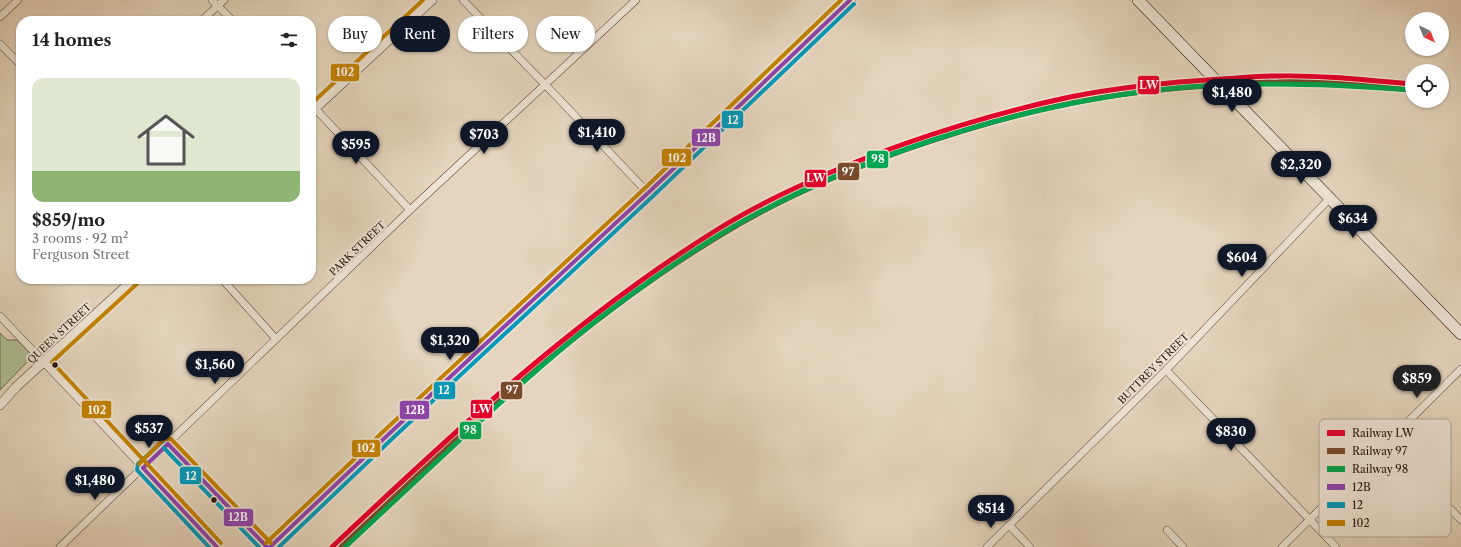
<!DOCTYPE html>
<meta charset="utf-8">
<style>
body{margin:0;font-family:"Libre Caslon Text",serif;background:#f2f2f2;color:#202124;height:100vh;display:flex;flex-direction:column;font-size:15px;white-space:nowrap}
*{box-sizing:border-box;margin:0}
p{font-size:13px;color:#757577}
.icon{flex:none;width:22px;height:22px;fill:none;stroke:currentColor;stroke-width:2;stroke-linecap:round;stroke-linejoin:round}
.map{position:relative;flex:1;overflow:hidden}
.details{position:absolute;left:16px;top:16px;width:300px;height:268px;display:flex;flex-direction:column;background:#fff;border-radius:16px;box-shadow:0 1px 3px #0004}
.details>*{flex:none}
.banner{position:absolute;left:328px;top:16px;width:380px;height:36px;display:flex;gap:8px}
.needle{width:26px;rotate:137deg}
.fabs{position:absolute;left:1405px;top:12px;display:grid;gap:8px}
.fabs a{display:grid;place-items:center;width:44px;height:44px;border-radius:50%;background:#fff;box-shadow:0 1px 3px #0004;font-size:20px}
.price{position:absolute;translate:-50% -34px;padding:0 9px;border-radius:14px;background:#111827;color:#fff;font-size:13px;line-height:26px;filter:drop-shadow(0 1px 2px #0008)}
.price::after{content:'';position:absolute;left:50%;top:24px;width:12px;height:9px;margin-left:-6px;background:inherit;clip-path:polygon(0 0,100% 0,50% 100%)}
.price.active{background:#222;color:#fff}
ul{padding:0;list-style:none}
li{display:grid;align-content:center;gap:8px;height:212px;padding:0 16px}
li span{display:grid;place-items:center;height:124px;border-radius:12px;color:#555}
li>.icon{margin-inline-start:auto}
span .icon{width:72px;height:72px;fill:#fffc;stroke-width:1}
li b{font-size:17px}
h2{display:flex;justify-content:space-between;align-items:center;height:48px;padding:0 16px;font-size:17px}
.chip{padding:0 14px;border-radius:18px;background:#fff;box-shadow:0 1px 3px #0004;font-size:14px;line-height:36px}
.chip.active{background:#111827;color:#fff}
.map>svg:first-child{display:block}
.green{fill:#b0be95;stroke:#6b6a4f}
.lines{fill:none;stroke-linecap:round;stroke-linejoin:round}
.minor-casing{stroke:#564536;stroke-width:8}
.tertiary-casing{stroke:#564536;stroke-width:10}
.secondary-casing{stroke:#261509;stroke-width:12}
.minor{stroke:#eee4d5;stroke-width:7}
.tertiary{stroke:#eee4d5;stroke-width:9}
.secondary{stroke:#eee4d5;stroke-width:11}
.bus-1-casing{stroke:#eee4d5;stroke-width:7}
.bus-2-casing{stroke:#eee4d5;stroke-width:7}
.bus-3-casing{stroke:#eee4d5;stroke-width:7}
.bus-1{stroke:#8e44ad;stroke-width:4}
.bus-2{stroke:#049aba;stroke-width:4}
.bus-3{stroke:#c38202;stroke-width:4}
.rail-1-casing{stroke:#eee4d5;stroke-width:8}
.rail-2-casing{stroke:#eee4d5;stroke-width:8}
.rail-3-casing{stroke:#eee4d5;stroke-width:8}
.rail-1{stroke:#e4002b;stroke-width:5}
.rail-2{stroke:#7a4b2a;stroke-width:5}
.rail-3{stroke:#00a651;stroke-width:5}
.bus-dot{fill:#261509;stroke:#eee4d5;stroke-width:1.5}
.labels{text-anchor:middle;stroke-width:4;stroke-linejoin:round;paint-order:stroke}
.street-label{font-size:10px;fill:#261509;stroke:#eee4d5}
.key{fill:#eee4d5;stroke:#b2a698;stroke-width:1}
.key-label{font-size:11px;fill:#261509}
.line-badge{stroke:#eee4d5;stroke-width:1.5}
.badge-label{font-size:11px;text-anchor:middle;font-weight:bold;fill:#fff}
</style>
<div class="map">
<svg width="1461" height="547" viewBox="0 0 1461 547">
<rect width="100%" height="100%" fill="#e5d5be"/>
<filter id="stains"><feTurbulence type="fractalNoise" baseFrequency=".005" numOctaves="4"/><feColorMatrix values="0 0 0 0 .2 0 0 0 0 .09 0 0 0 0 .02 0 0 0 .5 -.17"/></filter>
<radialGradient id="worn" r=".72"><stop offset=".6" stop-color="#630" stop-opacity="0"/><stop offset="1" stop-color="#630" stop-opacity=".3"/></radialGradient>
<polygon class="green" points="0,333 7,340 17,340 27,349 32,357 0,390"/>
<g class="lines">
<defs>
<g id="minor">
<polyline points="212,0 233,21"/>
<polyline points="463,0 559,99 648,193"/>
<polyline points="0,17 18,0"/>
<polyline points="201,21 224,0"/>
<polyline points="0,44 21,65"/>
<polyline points="311,104 410,210"/>
<polyline points="222,279 276,339"/>
<polyline points="0,316 106,428 217,547"/>
<polyline points="1166,370 1336,547"/>
<polyline points="1387,443 1461,520"/>
<polyline points="1009,525 1030,547"/>
<polyline points="1167,530 1183,547"/>
<polyline points="60,547 410,210 636,0"/>
<polyline points="987,547 1166,370 1330,198"/>
<polyline points="1282,547 1461,369"/>
</g>
<g id="tertiary">
<polyline points="311,112 432,0"/>
<polyline points="0,405 16,387 134,279"/>
</g>
<g id="secondary">
<polyline points="1138,0 1461,334"/>
<polyline points="270,547 391,432 648,193 850,0"/>
</g>
</defs>
<use href="#minor" class="minor-casing"/>
<use href="#tertiary" class="tertiary-casing"/>
<use href="#secondary" class="secondary-casing"/>
<use href="#minor" class="minor"/>
<use href="#tertiary" class="tertiary"/>
<use href="#secondary" class="secondary"/>
<defs>
<g id="bus-1">
<polyline points="168,444 267,547"/>
<polyline points="168,444 143,468 217,547"/>
<polyline points="270,547 391,432 648,193 850,0"/>
</g>
<g id="bus-2">
<polyline points="164,440 138,464 137,470 209,547"/>
<polyline points="164,448 259,547"/>
<polyline points="279,547 395,436 652,197 854,4"/>
</g>
<g id="bus-3">
<polyline points="311,104 423,0"/>
<polyline points="138,283 52,362 221,543"/>
<polyline points="139,464 164,439 171,439 271,543"/>
<polyline points="266,543 387,428 644,189 841,0"/>
</g>
</defs>
<use href="#bus-1" class="bus-1-casing"/>
<use href="#bus-2" class="bus-2-casing"/>
<use href="#bus-3" class="bus-3-casing"/>
<use href="#bus-1" class="bus-1"/>
<use href="#bus-2" class="bus-2"/>
<use href="#bus-3" class="bus-3"/>
<defs>
<path id="rail-1" d="M332 547C453 433 574 319 715 231 774 194 839 167 904 144 958 125 1014 109 1070 97 1120 87 1171 82 1222 79 1240 78 1259 76 1277 76 1322 75 1367 80 1412 84"/>
<path id="rail-2" d="M341 547C460 435 580 320 721 235 780 199 843 172 908 149 962 130 1017 114 1072 103 1122 93 1173 88 1223 85 1241 84 1260 82 1278 82 1322 81 1367 86 1411 90"/>
<path id="rail-3" d="M345 547C389 506 434 464 478 423 523 382 568 341 617 305 656 276 696 248 738 224 800 189 866 162 933 140 1016 113 1100 94 1188 87 1263 81 1337 84 1412 90"/>
</defs>
<use href="#rail-1" class="rail-1-casing"/>
<use href="#rail-2" class="rail-2-casing"/>
<use href="#rail-3" class="rail-3-casing"/>
<use href="#rail-1" class="rail-1"/>
<use href="#rail-2" class="rail-2"/>
<use href="#rail-3" class="rail-3"/>
</g>
<g class="bus-dot">
<circle cx="55" cy="365" r="3.5"/>
<circle cx="214" cy="500" r="3.5"/>
</g>
<g class="labels">
<g class="street-label">
<text transform="translate(357 248) rotate(-44)" y="4">PARK STREET</text>
<text transform="translate(59 333) rotate(-43)" y="4">QUEEN STREET</text>
<text transform="translate(1153 368) rotate(-45)" y="4">BUTTREY STREET</text>
</g>
</g>
<rect x="1319" y="419" width="132" height="118" rx="6" class="key"/>
<rect x="1327" y="430" width="18" height="6" fill="#e4002b"/>
<rect x="1327" y="448" width="18" height="6" fill="#7a4b2a"/>
<rect x="1327" y="466" width="18" height="6" fill="#00a651"/>
<rect x="1327" y="484" width="18" height="6" fill="#8e44ad"/>
<rect x="1327" y="502" width="18" height="6" fill="#049aba"/>
<rect x="1327" y="520" width="18" height="6" fill="#c38202"/>
<g class="key-label">
<text x="1352" y="437">Railway LW</text>
<text x="1352" y="455">Railway 97</text>
<text x="1352" y="473">Railway 98</text>
<text x="1352" y="491">12B</text>
<text x="1352" y="509">12</text>
<text x="1352" y="527">102</text>
</g>
<g class="line-badge">
<rect x="330" y="63" width="30" height="19" rx="4" fill="#c38202"/>
<rect x="1137" y="75" width="23" height="20" rx="4" fill="#e4002b"/>
<rect x="721" y="110" width="23" height="19" rx="4" fill="#049aba"/>
<rect x="691" y="128" width="30" height="19" rx="4" fill="#8e44ad"/>
<rect x="661" y="148" width="31" height="19" rx="4" fill="#c38202"/>
<rect x="866" y="150" width="23" height="19" rx="4" fill="#00a651"/>
<rect x="837" y="162" width="23" height="19" rx="4" fill="#7a4b2a"/>
<rect x="804" y="169" width="23" height="19" rx="4" fill="#e4002b"/>
<rect x="433" y="381" width="23" height="19" rx="4" fill="#049aba"/>
<rect x="500" y="381" width="23" height="19" rx="4" fill="#7a4b2a"/>
<rect x="470" y="399" width="23" height="20" rx="4" fill="#e4002b"/>
<rect x="81" y="400" width="31" height="19" rx="4" fill="#c38202"/>
<rect x="399" y="400" width="31" height="20" rx="4" fill="#8e44ad"/>
<rect x="459" y="421" width="23" height="19" rx="4" fill="#00a651"/>
<rect x="351" y="439" width="30" height="19" rx="4" fill="#c38202"/>
<rect x="179" y="466" width="23" height="19" rx="4" fill="#049aba"/>
<rect x="223" y="508" width="31" height="19" rx="4" fill="#8e44ad"/>
</g>
<g class="badge-label">
<text x="345" y="76">102</text>
<text x="1149" y="89">LW</text>
<text x="733" y="124">12</text>
<text x="706" y="142">12B</text>
<text x="677" y="162">102</text>
<text x="878" y="163">98</text>
<text x="848" y="176">97</text>
<text x="816" y="182">LW</text>
<text x="444" y="394">12</text>
<text x="512" y="394">97</text>
<text x="482" y="413">LW</text>
<text x="97" y="414">102</text>
<text x="415" y="414">12B</text>
<text x="470" y="434">98</text>
<text x="366" y="452">102</text>
<text x="191" y="480">12</text>
<text x="238" y="521">12B</text>
</g>
<rect width="100%" height="100%" filter="url(#stains)"/>
<rect width="100%" height="100%" fill="url(#worn)"/>
</svg>
<div class="fabs">
<a><svg class="needle" viewBox="-14 -14 28 28"><path d="M0-13l5 13h-10z" fill="#e53935"/><path d="M0 13l5-13h-10z" fill="#757577"/></svg></a>
<a><svg class="icon" aria-label="locate" viewBox="0 0 24 24"><circle cx="12" cy="12" r="6"/><path d="M12 2v4M12 18v4M2 12h4M18 12h4"/></svg></a>
</div>
<b class="price" style="left:1232px;top:113px">$1,480</b>
<b class="price" style="left:597px;top:153px">$1,410</b>
<b class="price" style="left:484px;top:155px">$703</b>
<b class="price" style="left:356px;top:165px">$595</b>
<b class="price" style="left:1301px;top:185px">$2,320</b>
<b class="price" style="left:1353px;top:239px">$634</b>
<b class="price" style="left:1242px;top:278px">$604</b>
<b class="price" style="left:450px;top:361px">$1,320</b>
<b class="price" style="left:215px;top:385px">$1,560</b>
<b class="price active" style="left:1417px;top:399px">$859</b>
<b class="price" style="left:149px;top:449px">$537</b>
<b class="price" style="left:1231px;top:452px">$830</b>
<b class="price" style="left:95px;top:501px">$1,480</b>
<b class="price" style="left:991px;top:529px">$514</b>
<div class="banner">
<a class="chip">Buy</a>
<a class="chip active">Rent</a>
<a class="chip">Filters</a>
<a class="chip">New</a>
</div>
<section class="details">
<h2>14 homes<svg class="icon" aria-label="filters" viewBox="0 0 24 24"><path d="M4 7h16M4 17h16"/><circle cx="9" cy="7" r="2"/><circle cx="15" cy="17" r="2"/></svg></h2>
<ul>
<li><span style="background:linear-gradient(#dfe7d0 75%,#8fb573 0)"><svg class="icon" aria-label="home" viewBox="0 0 24 24"><path d="M3 11l9-7 9 7M6 9v11h12V9"/></svg></span><div><b>$859/mo</b><p>3 rooms · 92 m²</p><p>Ferguson Street</p></div></li>
</ul>
</section>
</div>
